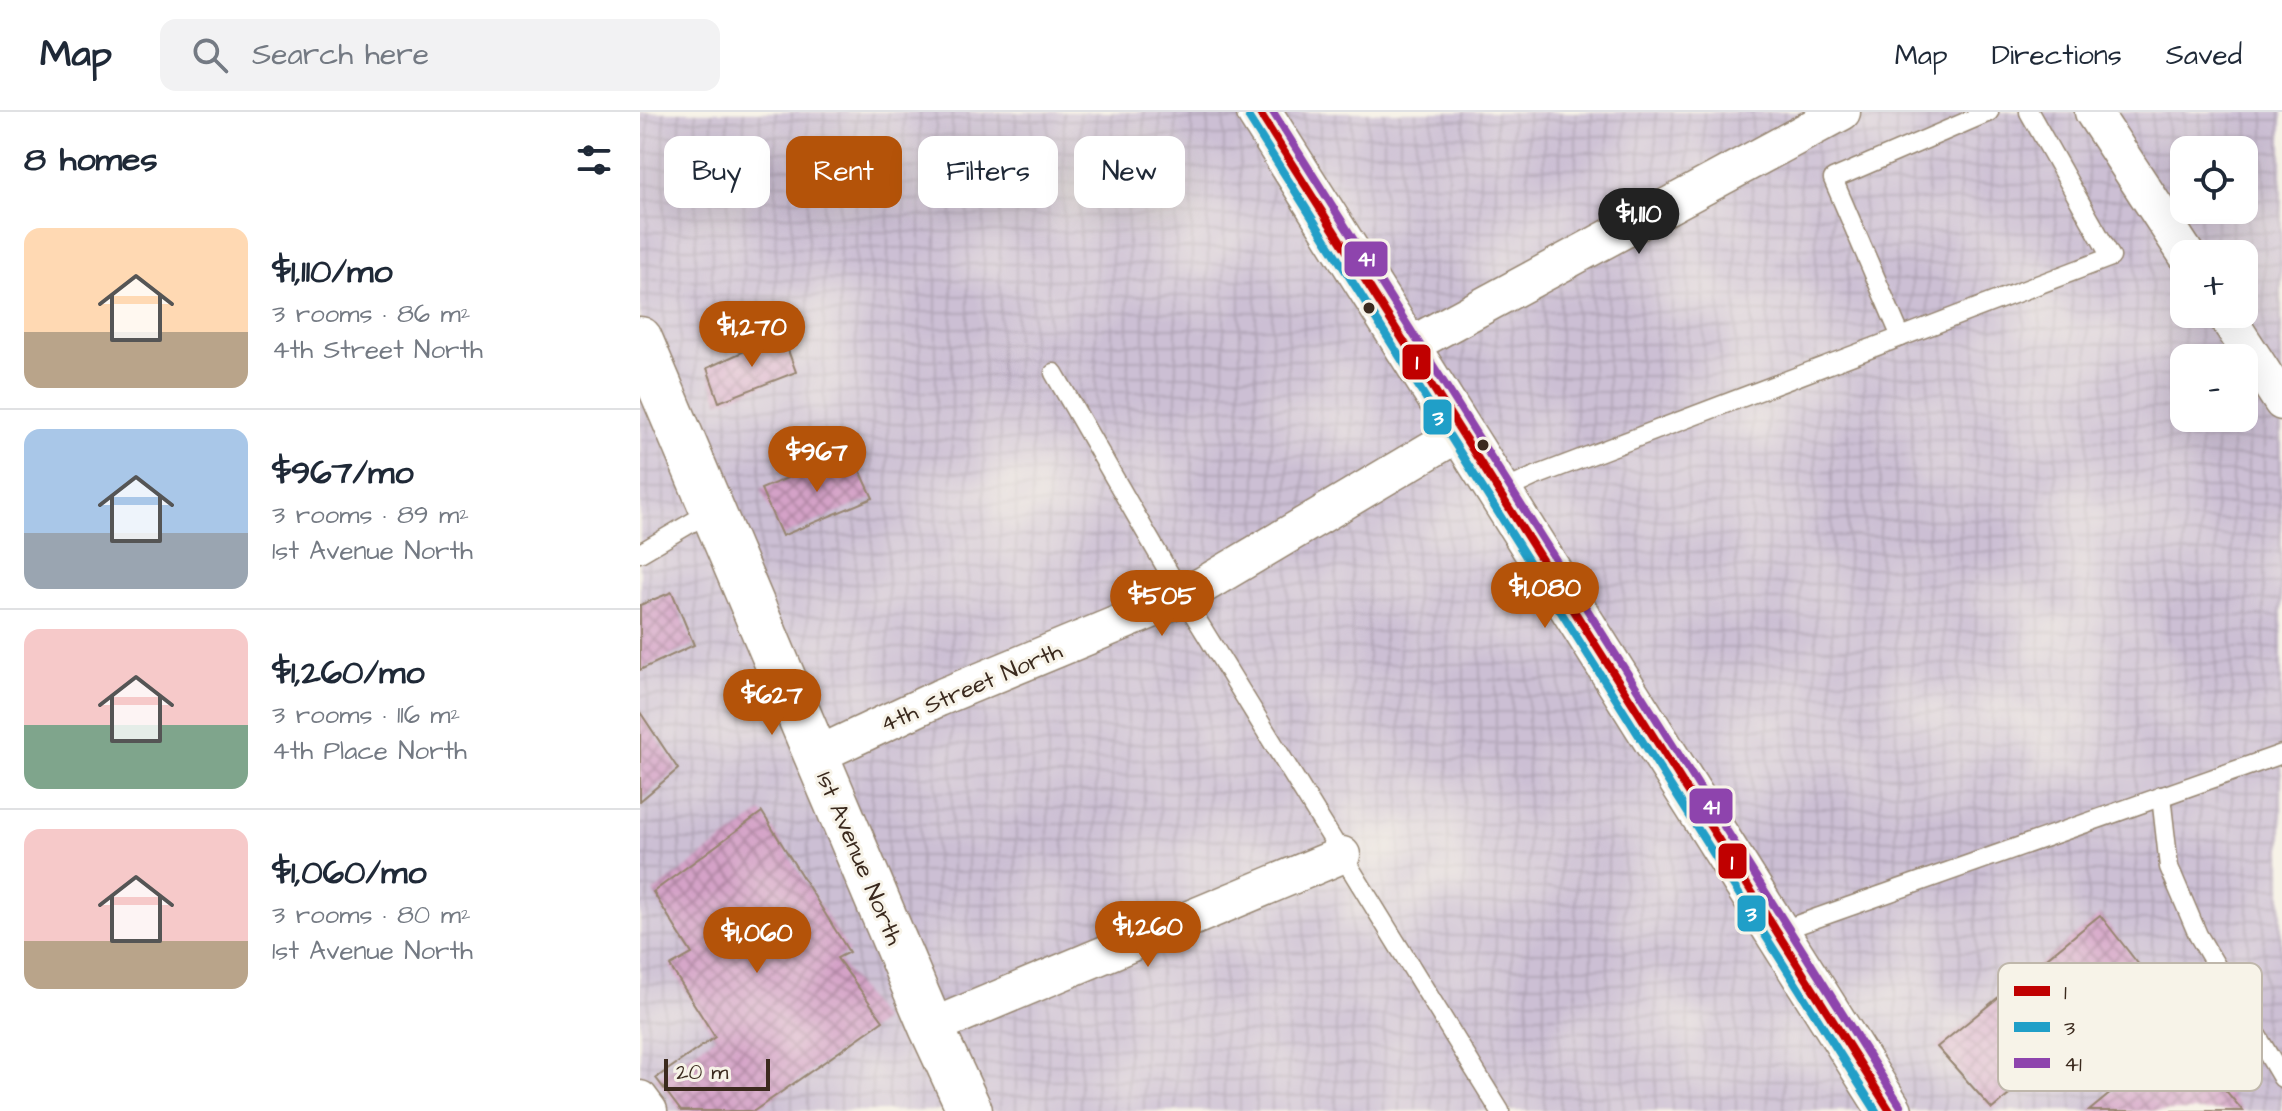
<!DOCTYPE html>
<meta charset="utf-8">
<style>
body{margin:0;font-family:"Architects Daughter",sans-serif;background:#f2f2f3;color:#1f2937;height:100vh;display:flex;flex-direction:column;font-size:30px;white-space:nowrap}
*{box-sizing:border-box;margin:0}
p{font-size:26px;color:#747a83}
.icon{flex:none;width:44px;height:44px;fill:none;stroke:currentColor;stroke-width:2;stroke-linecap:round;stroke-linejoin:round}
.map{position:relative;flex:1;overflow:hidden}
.drawer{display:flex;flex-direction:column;background:#fff;width:640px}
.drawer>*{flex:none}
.guide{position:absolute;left:24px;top:24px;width:760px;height:72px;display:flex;gap:16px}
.controls{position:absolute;left:1530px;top:24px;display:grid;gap:16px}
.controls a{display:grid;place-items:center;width:88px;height:88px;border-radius:16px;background:#fff;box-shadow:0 8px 32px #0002;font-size:40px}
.scale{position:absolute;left:24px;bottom:20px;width:106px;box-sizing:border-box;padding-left:8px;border:4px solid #3b2a1e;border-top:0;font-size:22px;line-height:28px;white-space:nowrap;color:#3b2a1e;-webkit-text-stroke:6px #f7f3e8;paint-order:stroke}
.price{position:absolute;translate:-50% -68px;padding:0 18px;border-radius:28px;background:#b45309;color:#fff;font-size:26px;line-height:52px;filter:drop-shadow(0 2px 4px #0008)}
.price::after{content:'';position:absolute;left:50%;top:48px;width:24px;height:18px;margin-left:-12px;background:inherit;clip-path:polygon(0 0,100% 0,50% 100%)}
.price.on{background:#222;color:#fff}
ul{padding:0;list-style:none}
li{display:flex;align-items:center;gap:24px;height:200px;padding:0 24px}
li+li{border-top:2px solid #e0e1e3}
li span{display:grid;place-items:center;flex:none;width:224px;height:160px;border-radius:16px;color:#555}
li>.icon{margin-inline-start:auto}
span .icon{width:96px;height:96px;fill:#fffc;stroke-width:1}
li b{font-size:34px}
h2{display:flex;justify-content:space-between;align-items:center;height:96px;padding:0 24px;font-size:34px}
.tag{padding:0 28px;border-radius:16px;background:#fff;box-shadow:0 8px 32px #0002;font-size:28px;line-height:72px}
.tag.on{background:#b45309;color:#fff}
header{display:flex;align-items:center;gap:48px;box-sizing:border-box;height:112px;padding:0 40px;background:#fff;border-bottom:2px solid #e0e1e3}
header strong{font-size:38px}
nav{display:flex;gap:44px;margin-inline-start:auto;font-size:28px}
.search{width:560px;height:72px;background:#f2f2f3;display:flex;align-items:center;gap:20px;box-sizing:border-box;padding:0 28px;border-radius:16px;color:#747a83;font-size:30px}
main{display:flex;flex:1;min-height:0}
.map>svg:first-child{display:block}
.industrial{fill:url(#industrial-grid);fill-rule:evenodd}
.building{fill:url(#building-cross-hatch)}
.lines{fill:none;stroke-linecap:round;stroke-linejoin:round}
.service-casing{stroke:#968570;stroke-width:21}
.minor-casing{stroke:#968570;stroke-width:39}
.tertiary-casing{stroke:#968570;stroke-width:47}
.service{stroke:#fff;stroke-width:18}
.minor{stroke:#fff;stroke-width:36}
.tertiary{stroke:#fff;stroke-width:44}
.bus-1-casing{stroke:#f7f3e8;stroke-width:14}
.bus-2-casing{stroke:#f7f3e8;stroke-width:14}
.bus-3-casing{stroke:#f7f3e8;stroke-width:14}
.bus-1{stroke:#c00000;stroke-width:8}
.bus-2{stroke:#209fc8;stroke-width:8}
.bus-3{stroke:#8e44ad;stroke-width:8}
.bus-dot{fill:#3b2a1e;stroke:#f7f3e8;stroke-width:3}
.labels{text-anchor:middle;stroke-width:6;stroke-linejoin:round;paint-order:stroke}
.street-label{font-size:24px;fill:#3b2a1e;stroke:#f7f3e8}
.key{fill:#f7f3e8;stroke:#bfb7ab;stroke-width:2}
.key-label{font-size:22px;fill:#3b2a1e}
.line-badge{stroke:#f7f3e8;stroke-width:3}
.badge-label{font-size:22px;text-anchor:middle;font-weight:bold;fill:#fff}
</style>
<header>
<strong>Map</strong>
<div class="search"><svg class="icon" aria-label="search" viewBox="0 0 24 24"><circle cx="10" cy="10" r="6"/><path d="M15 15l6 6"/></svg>Search here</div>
<nav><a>Map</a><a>Directions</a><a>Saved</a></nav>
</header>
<main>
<section class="drawer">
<h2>8 homes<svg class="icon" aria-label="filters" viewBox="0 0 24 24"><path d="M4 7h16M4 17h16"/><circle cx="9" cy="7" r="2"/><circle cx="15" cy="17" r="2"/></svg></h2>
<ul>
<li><span style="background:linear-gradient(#ffd9b3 65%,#b9a48a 0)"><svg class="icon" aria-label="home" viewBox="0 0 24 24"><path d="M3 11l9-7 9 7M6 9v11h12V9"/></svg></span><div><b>$1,110/mo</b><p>3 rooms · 86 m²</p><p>4th Street North</p></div></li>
<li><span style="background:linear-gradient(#a9c7e8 65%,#9aa5b1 0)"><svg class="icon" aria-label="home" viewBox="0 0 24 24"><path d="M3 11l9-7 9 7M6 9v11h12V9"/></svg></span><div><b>$967/mo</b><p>3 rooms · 89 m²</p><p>1st Avenue North</p></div></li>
<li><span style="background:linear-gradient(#f6c9c9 60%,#7fa58c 0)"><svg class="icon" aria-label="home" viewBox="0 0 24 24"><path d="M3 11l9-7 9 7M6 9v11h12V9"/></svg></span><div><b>$1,260/mo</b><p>3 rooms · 116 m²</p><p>4th Place North</p></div></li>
<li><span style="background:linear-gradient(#f6c9c9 70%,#b9a48a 0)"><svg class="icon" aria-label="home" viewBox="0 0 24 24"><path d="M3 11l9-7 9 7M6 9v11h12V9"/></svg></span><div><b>$1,060/mo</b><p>3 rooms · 80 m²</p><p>1st Avenue North</p></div></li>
</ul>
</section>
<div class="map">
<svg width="1642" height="999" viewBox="0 0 1642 999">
<defs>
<pattern id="industrial-grid" width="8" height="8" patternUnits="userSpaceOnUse" patternTransform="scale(2)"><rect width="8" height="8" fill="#ccbfd4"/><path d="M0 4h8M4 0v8" fill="none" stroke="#b0a4b6"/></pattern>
<pattern id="building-cross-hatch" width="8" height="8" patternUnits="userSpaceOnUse" patternTransform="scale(2)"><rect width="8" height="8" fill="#d4a2c7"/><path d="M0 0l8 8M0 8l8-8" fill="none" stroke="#ad84a1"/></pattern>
</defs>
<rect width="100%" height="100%" fill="#f7f3e8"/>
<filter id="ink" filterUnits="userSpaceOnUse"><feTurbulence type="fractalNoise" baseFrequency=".0125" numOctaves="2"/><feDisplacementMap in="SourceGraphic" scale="16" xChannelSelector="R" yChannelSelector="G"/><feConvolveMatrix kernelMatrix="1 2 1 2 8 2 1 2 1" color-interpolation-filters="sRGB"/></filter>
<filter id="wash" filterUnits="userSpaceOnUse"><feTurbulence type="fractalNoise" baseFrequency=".006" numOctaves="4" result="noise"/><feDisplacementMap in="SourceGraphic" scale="32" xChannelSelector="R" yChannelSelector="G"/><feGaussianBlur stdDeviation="1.8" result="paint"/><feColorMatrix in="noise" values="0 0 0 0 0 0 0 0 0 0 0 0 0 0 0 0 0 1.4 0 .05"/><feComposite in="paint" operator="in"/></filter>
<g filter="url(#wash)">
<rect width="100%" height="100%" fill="#f1e0c3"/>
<path class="industrial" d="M0 0H1642V999H0ZM1544 38H1604V98H1544ZM1544 142H1604V202H1544ZM1544 246H1604V306H1544Z"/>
<g id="blocks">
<g class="building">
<polygon points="142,222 156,260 79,290 67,256"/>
<polygon points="211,339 233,386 142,424 121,377"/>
<polygon points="32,480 54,533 0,558 0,493"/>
<polygon points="0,600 38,657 0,689"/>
<polygon points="122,700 209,840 197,846 243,909 114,999 41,999 16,966 75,925 30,854 52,842 13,780"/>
<polygon points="1460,803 1510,867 1352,997 1297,935"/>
<polygon points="1540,924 1603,999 1449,999"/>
</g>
</g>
</g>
<g filter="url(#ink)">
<use href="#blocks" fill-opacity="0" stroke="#968570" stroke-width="2"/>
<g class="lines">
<defs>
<g id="service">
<polyline points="1261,225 1193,67 1349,0"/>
<polyline points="414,261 543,485 860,999"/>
<polyline points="859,381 893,365 1471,145 1389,0"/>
<polyline points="0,441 73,398"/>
<polyline points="1521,684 1529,755 1558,823 1642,966"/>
<polyline points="1137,820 1642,642"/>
</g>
<g id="minor">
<polyline points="1453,0 1546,142"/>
<polyline points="1585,202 1642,290"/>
<polyline points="767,235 1202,0"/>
<polyline points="177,643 299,586 543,485 821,320"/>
<polyline points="291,915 702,743"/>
<polyline points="0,987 9,999"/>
</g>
<g id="tertiary">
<polyline points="619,0 1250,999"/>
<polyline points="0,227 291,915 330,999"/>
</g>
</defs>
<use href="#service" class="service-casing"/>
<use href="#minor" class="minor-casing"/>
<use href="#tertiary" class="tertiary-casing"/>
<use href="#service" class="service"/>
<use href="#minor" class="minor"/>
<use href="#tertiary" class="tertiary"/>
<defs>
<polyline id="bus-1" points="619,0 1250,999"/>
<polyline id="bus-2" points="609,6 1236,999"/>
<polyline id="bus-3" points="633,0 1260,993"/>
</defs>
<use href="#bus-1" class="bus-1-casing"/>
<use href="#bus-2" class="bus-2-casing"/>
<use href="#bus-3" class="bus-3-casing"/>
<use href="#bus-1" class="bus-1"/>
<use href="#bus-2" class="bus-2"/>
<use href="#bus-3" class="bus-3"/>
</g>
</g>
<g class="bus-dot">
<circle cx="729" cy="196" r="7"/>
<circle cx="843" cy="333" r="7"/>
</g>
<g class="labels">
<g class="street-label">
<text transform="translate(331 575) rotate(-23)" y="8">4th Street North</text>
<text transform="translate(220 746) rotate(67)" y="8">1st Avenue North</text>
</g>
</g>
<rect x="1358" y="851" width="264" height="128" rx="12" class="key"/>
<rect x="1374" y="874" width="36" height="10" fill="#c00000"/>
<rect x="1374" y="910" width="36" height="10" fill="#209fc8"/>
<rect x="1374" y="946" width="36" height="10" fill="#8e44ad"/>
<g class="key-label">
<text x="1424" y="887">1</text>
<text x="1424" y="923">3</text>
<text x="1424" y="959">41</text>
</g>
<g class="line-badge">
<rect x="703" y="128" width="46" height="38" rx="8" fill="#8e44ad"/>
<rect x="761" y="231" width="31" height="38" rx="8" fill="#c00000"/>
<rect x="782" y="286" width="31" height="38" rx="8" fill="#209fc8"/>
<rect x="1048" y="675" width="46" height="38" rx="8" fill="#8e44ad"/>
<rect x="1077" y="730" width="31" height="38" rx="8" fill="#c00000"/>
<rect x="1096" y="782" width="31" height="39" rx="8" fill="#209fc8"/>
</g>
<g class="badge-label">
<text x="726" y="154">41</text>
<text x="777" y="257">1</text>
<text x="798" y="313">3</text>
<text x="1071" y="702">41</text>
<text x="1092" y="757">1</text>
<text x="1111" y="809">3</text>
</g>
</svg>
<div class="controls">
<a><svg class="icon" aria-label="locate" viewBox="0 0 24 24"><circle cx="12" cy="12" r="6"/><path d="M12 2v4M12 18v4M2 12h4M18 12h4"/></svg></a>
<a>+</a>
<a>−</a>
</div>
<div class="scale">20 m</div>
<b class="price on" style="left:999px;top:144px">$1,110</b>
<b class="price" style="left:112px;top:257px">$1,270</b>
<b class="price" style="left:177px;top:382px">$967</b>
<b class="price" style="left:905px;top:518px">$1,080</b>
<b class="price" style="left:522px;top:526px">$505</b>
<b class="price" style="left:132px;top:625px">$627</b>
<b class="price" style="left:508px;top:857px">$1,260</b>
<b class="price" style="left:117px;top:863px">$1,060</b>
<div class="guide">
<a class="tag">Buy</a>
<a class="tag on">Rent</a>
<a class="tag">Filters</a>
<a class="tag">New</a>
</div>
</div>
</main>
